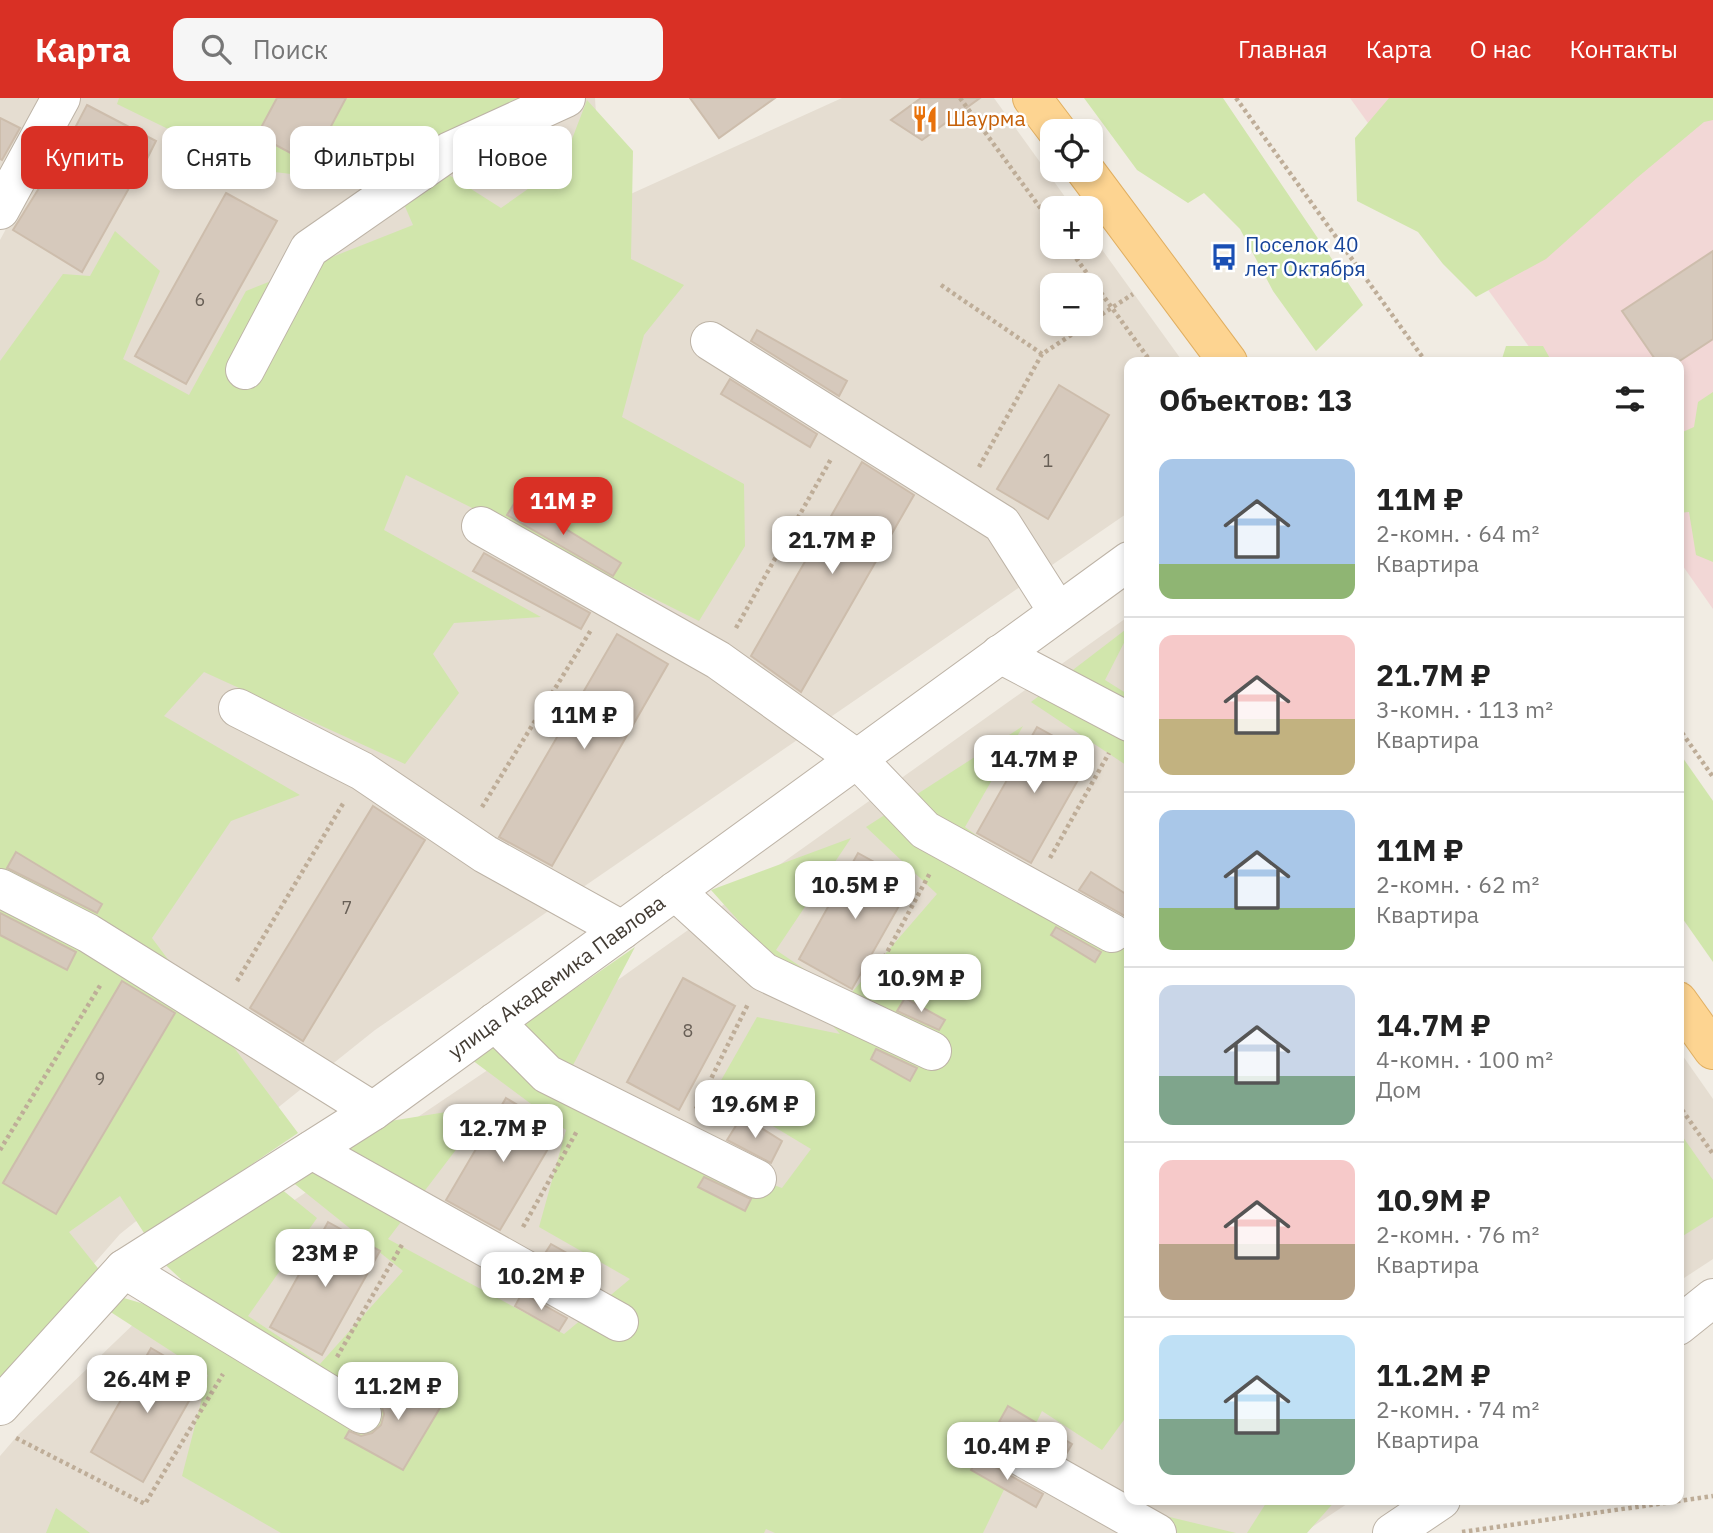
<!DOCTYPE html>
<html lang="ru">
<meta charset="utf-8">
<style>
body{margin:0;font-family:"IBM Plex Sans",sans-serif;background:#f6f6f6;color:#222;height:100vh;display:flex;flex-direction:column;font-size:26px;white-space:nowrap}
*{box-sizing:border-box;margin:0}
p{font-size:23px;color:#767676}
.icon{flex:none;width:38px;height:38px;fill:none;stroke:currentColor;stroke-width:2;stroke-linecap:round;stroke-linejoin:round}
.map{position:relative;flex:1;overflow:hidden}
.side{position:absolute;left:1124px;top:259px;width:560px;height:1148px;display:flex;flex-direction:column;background:#fff;border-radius:14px;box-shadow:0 4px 10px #0003}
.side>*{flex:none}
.hud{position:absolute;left:21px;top:28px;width:665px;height:63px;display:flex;gap:14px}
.tools{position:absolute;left:1040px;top:21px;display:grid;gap:14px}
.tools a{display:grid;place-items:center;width:63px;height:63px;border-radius:14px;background:#fff;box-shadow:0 4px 10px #0003;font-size:35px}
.price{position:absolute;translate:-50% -60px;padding:0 16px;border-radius:14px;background:#fff;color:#222;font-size:23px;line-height:46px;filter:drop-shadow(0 2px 4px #0008)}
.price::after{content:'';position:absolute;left:50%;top:42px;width:21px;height:16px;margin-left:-10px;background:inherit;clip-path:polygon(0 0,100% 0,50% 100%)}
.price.selected{background:#d93025;color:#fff}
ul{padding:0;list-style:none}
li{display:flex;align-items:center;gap:21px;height:175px;padding:0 35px}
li+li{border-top:2px solid #e0e0e0}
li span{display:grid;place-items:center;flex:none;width:196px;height:140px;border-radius:14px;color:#555}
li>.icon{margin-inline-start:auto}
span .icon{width:84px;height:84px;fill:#fffc;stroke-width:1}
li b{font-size:30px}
h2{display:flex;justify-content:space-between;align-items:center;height:84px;padding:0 35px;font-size:30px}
.tag{padding:0 24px;border-radius:14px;background:#fff;box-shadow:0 4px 10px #0003;font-size:24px;line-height:63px}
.tag.selected{background:#d93025;color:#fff}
header{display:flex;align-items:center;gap:42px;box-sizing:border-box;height:98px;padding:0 35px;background:#d93025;color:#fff}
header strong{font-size:33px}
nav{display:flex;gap:38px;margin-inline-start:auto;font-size:24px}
.search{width:490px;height:63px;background:#f6f6f6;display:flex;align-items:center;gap:18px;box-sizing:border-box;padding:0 24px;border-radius:14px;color:#767676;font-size:26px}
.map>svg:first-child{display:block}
.residential{fill:#e5ddd1;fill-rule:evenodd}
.medical{fill:#f2d7d6}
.green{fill:#d1e6ac}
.building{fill:#d6c9bc;stroke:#cdbdac;stroke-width:2}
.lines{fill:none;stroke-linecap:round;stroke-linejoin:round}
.minor-casing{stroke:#bdb3a6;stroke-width:40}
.major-casing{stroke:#e1af61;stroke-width:40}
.path{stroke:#bead98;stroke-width:4.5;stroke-dasharray:3.5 3.5;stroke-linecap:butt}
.minor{stroke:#fff;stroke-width:38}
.major{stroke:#fdd491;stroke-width:38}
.labels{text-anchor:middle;stroke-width:5;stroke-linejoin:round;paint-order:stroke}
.number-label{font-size:18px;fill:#685f56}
.food-label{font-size:21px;fill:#c56008;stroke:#fff;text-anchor:start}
.transit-label{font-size:21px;fill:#164399;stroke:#fff;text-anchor:start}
.street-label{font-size:21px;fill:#433c34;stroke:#fff}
</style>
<header>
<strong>Карта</strong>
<div class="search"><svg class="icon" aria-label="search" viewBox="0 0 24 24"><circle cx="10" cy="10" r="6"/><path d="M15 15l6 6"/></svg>Поиск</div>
<nav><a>Главная</a><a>Карта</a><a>О нас</a><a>Контакты</a></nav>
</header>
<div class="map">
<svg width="1713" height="1435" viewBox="0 0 1713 1435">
<rect width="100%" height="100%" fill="#f1ece3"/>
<g class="residential">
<polygon points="0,0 44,0 0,94"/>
<path d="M77 0H595L602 109 842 0H994L1073 110H1052V149H1090V135L1183 264H1129V414L375 932 120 1136 0 1273V142ZM1052 187H1090V226H1052Z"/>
<polygon points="1129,518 1129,1402 1353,1402 1303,1435 0,1435 0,1358 18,1337 189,1173 556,926"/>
<polygon points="1678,951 1713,1001 1713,1161 1678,1184"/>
</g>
<polygon class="medical" points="1350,0 1713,0 1713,511 1678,461 1678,264 1540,264"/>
<g class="green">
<polygon points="119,0 524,0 530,4 535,45 493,71 413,28 332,81 250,71 117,6"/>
<polygon points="1084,0 1223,0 1363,207 1316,253 1273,193 1240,131 1204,95 1188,105 1137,72"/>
<polygon points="1389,0 1713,0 1713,22 1704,24 1638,79 1546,161 1476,199 1443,166 1418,134 1357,103 1355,40"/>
<polygon points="587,2 633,53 631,161 684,187 644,237 622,319 744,386 745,448 699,523 406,377 384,432 541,519 454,525 433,556 459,595 405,666 204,574 164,618 300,697 231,723 152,840 298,1035 146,1138 120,1098 69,1134 105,1179 0,1291 0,263 63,176 90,178 115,133 160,173 123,261 189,297 246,193 413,127 400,97 449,77 501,110 562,67"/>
<polygon points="1506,248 1543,248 1552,264 1501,264"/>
<polygon points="1713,294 1713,464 1696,457 1689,414 1678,415 1678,336 1694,329 1698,304"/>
<polygon points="1129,529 1129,535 1105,582 1129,597 1129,669 1031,604"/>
<polygon points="1023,628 965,729 1123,845 1129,829 1129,1315 1102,1352 1042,1313 983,1435 775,1435 766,1431 764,1435 281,1435 182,1378 208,1277 106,1211 117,1198 175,1215 200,1199 157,1159 275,1086 317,1120 248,1218 320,1266 403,1173 291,1083 384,1024 490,1007 388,1141 564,1236 630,1181 539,1129 566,1032 472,962 635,849 572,969 617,1031 782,1090 811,1051 715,993 757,919 840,936 711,792 851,740 776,852 847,900 937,796 866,729"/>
<polygon points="1678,653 1713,703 1713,864 1678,814"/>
<polygon points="1678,1032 1713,1082 1713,1119 1678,1141"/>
<polygon points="1268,1402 1336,1402 1307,1435 1247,1435"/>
<polygon points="56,1410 90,1435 46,1435"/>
<polygon points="1157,1416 1236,1435 1145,1435"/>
</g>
<g class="building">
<polygon points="277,0 346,0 311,66 257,37"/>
<polygon points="690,0 775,0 719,40"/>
<polygon points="921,0 980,0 922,42 891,22"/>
<polygon points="87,7 156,43 140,75 138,74 82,174 13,132 41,87 39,86 59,49 64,51"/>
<polygon points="0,20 20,30 2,62 0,61"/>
<polygon points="226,95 277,123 186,286 135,258"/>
<polygon points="1713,153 1713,241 1678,264 1657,264 1622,213"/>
<polygon points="757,232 847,283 839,298 751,243"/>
<polygon points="730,281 817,336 810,349 721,296"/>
<polygon points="1059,287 1109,317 1048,421 997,391"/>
<polygon points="862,364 914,397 801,594 751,558"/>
<polygon points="517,401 621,465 613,478 507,417"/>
<polygon points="484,455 590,515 581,531 473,473"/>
<polygon points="617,536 668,566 552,768 499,739"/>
<polygon points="1037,629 1091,659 1031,765 977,735"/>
<polygon points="373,708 425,742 303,943 250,910"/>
<polygon points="16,754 102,806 97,815 7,770"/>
<polygon points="858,755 912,785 852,891 799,861"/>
<polygon points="1091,774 1129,798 1129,812 1125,818 1079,792"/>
<polygon points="0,815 76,854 67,872 0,837"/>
<polygon points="1056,829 1101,854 1095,864 1051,837"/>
<polygon points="683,880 735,908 679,1012 627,984"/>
<polygon points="122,883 175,915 56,1116 3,1085"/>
<polygon points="905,900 945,922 939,932 897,913"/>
<polygon points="876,951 917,970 910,983 871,961"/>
<polygon points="506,1000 559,1032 500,1132 446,1102"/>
<polygon points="742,1018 782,1043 771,1065 727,1042"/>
<polygon points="704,1079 751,1101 745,1113 698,1089"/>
<polygon points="328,1124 380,1153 322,1257 270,1229"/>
<polygon points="551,1146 595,1171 589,1182 544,1157"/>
<polygon points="522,1195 567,1220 559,1233 515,1208"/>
<polygon points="151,1250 202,1280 143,1384 91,1354"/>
<polygon points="384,1274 441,1308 403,1372 345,1340 349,1333 361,1338 372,1335 381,1327 384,1316 381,1306 371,1296"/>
<polygon points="1008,1308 1072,1346 1065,1358 1010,1327 999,1324"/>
<polygon points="980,1357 988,1365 1043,1396 1036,1409 971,1372"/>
</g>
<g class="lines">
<defs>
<g id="minor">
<polyline points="0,112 61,0"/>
<polyline points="710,243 1002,426 1058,514"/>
<polyline points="245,272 309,151 450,53 566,0"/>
<polyline points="481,428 718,562 857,661 925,732 1112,835"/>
<polyline points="1000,556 1129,624"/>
<polyline points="238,610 362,673 485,756 622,832"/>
<polyline points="0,790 88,835 373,1013"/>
<polyline points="675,793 764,874 932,953"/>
<polyline points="495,924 547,976 757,1081"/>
<polyline points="312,1052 619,1224"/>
<polyline points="124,1171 362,1316"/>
<polyline points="1678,1228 1713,1200"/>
<path id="s1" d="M0 1308 124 1171 373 1013 1129 463"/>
<polyline points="999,1346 1157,1435"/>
<polyline points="1392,1435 1441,1402"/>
</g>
<g id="major">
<polyline points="1032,0 1057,33"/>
<polyline points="1085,72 1228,264"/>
<polyline points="1678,903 1713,952"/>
</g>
</defs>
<use href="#minor" class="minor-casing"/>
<use href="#major" class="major-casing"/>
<g class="path">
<polyline points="960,0 1052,126"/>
<polyline points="1236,0 1426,264"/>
<polyline points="1068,149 1151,264"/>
<polyline points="941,187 1042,256"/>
<polyline points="1090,224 1133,196"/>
<polyline points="979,369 1042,256 1088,226"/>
<polyline points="736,530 831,361"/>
<polyline points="1678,629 1713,679"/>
<polyline points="482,709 591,532"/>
<polyline points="1050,760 1109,655"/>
<polyline points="237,883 344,704"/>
<polyline points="871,884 930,775"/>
<polyline points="1678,1006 1713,1056"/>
<polyline points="696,1011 748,906"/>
<polyline points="0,1052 101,886"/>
<polyline points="523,1129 577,1033"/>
<polyline points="337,1259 403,1145"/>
<polyline points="16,1340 145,1406 223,1276"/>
<polyline points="1462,1434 1713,1398"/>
</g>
<use href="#minor" class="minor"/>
<use href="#major" class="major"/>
</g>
<defs>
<symbol id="restaurant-bare" viewBox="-9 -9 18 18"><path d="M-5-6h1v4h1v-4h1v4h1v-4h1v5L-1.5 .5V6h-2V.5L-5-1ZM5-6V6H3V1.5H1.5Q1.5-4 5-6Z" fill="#e8710a" stroke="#fff" stroke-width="2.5" paint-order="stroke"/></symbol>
<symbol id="bus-bare" viewBox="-9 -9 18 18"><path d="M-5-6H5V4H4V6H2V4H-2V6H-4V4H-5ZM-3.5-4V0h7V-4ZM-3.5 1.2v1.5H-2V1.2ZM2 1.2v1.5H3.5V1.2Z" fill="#1a4fb4" stroke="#fff" stroke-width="2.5" paint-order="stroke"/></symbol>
</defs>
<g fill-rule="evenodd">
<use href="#restaurant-bare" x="906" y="2" width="38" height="38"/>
<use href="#bus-bare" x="1205" y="140" width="38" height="38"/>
</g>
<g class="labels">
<g class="number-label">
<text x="200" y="208">6</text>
<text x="1048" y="369">1</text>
<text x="347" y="816">7</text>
<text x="688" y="939">8</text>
<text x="100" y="987">9</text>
</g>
<g class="food-label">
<text x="946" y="28">Шаурма</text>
</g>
<g class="transit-label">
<text x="1245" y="154">Поселок 40<tspan x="1245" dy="24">лет Октября</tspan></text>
</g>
<g class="street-label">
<text dy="7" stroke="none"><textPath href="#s1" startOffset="707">улица Академика Павлова</textPath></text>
</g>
</g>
</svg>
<div class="tools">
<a><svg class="icon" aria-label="locate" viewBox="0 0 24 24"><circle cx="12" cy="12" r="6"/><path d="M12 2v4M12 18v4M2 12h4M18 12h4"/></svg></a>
<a>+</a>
<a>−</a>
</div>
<b class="price selected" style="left:563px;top:439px">11M ₽</b>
<b class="price" style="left:832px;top:478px">21.7M ₽</b>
<b class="price" style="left:584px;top:653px">11M ₽</b>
<b class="price" style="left:1034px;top:697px">14.7M ₽</b>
<b class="price" style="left:855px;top:823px">10.5M ₽</b>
<b class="price" style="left:921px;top:916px">10.9M ₽</b>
<b class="price" style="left:755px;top:1042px">19.6M ₽</b>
<b class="price" style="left:503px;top:1066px">12.7M ₽</b>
<b class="price" style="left:325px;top:1191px">23M ₽</b>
<b class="price" style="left:541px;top:1214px">10.2M ₽</b>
<b class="price" style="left:147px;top:1317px">26.4M ₽</b>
<b class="price" style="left:398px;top:1324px">11.2M ₽</b>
<b class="price" style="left:1007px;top:1384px">10.4M ₽</b>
<div class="hud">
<a class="tag selected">Купить</a>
<a class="tag">Снять</a>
<a class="tag">Фильтры</a>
<a class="tag">Новое</a>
</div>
<section class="side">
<h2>Объектов: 13<svg class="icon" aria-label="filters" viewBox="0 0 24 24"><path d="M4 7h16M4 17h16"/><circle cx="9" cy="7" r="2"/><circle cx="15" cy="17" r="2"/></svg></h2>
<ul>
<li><span style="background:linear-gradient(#a9c7e8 75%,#8fb573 0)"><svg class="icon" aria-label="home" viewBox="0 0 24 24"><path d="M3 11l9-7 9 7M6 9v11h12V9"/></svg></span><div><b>11M ₽</b><p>2-комн. · 64 m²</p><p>Квартира</p></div></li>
<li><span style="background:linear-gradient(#f6c9c9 60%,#c2b280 0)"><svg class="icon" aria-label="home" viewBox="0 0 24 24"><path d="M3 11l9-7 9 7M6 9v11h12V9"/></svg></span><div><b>21.7M ₽</b><p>3-комн. · 113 m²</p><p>Квартира</p></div></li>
<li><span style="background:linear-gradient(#a9c7e8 70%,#8fb573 0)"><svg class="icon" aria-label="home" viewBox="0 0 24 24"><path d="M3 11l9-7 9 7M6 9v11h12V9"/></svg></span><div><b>11M ₽</b><p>2-комн. · 62 m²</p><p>Квартира</p></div></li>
<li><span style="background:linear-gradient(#c9d6e8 65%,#7fa58c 0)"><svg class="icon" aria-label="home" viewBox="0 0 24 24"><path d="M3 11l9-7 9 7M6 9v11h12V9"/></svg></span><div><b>14.7M ₽</b><p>4-комн. · 100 m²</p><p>Дом</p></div></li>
<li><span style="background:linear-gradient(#f6c9c9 60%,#b9a48a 0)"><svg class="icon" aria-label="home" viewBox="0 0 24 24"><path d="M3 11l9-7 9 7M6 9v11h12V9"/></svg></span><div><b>10.9M ₽</b><p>2-комн. · 76 m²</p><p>Квартира</p></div></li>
<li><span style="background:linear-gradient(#bfe0f5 60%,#7fa58c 0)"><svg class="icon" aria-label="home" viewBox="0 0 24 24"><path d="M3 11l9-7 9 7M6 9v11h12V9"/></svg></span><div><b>11.2M ₽</b><p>2-комн. · 74 m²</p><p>Квартира</p></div></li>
</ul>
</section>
</div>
